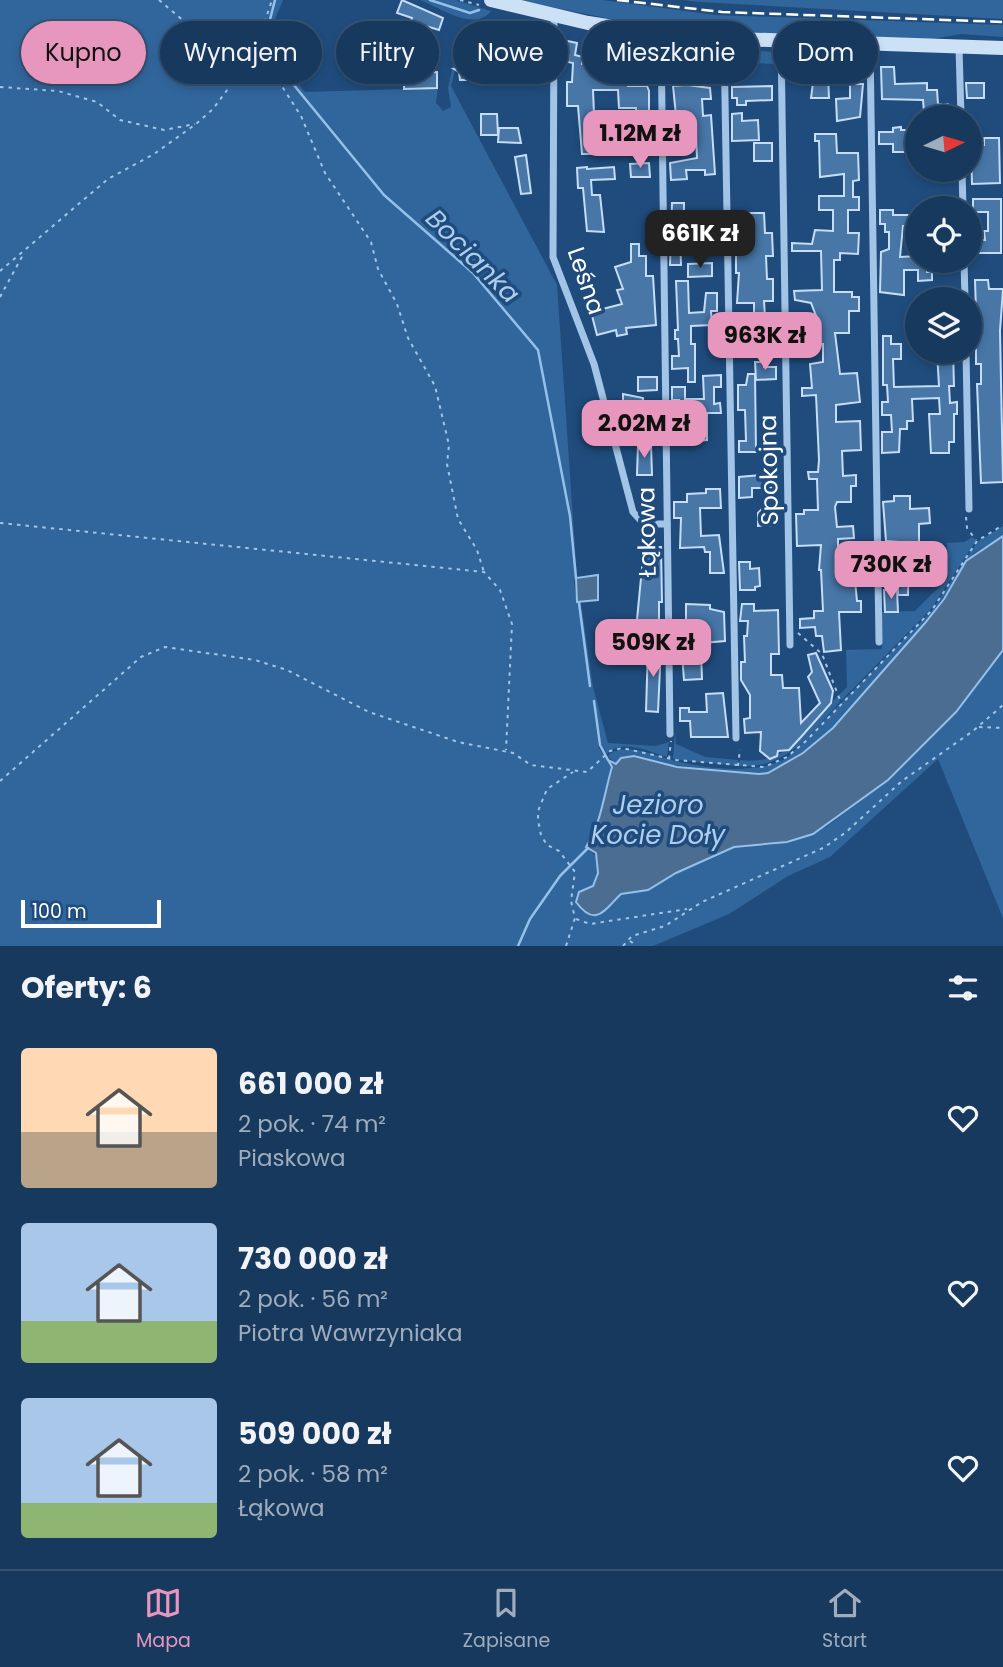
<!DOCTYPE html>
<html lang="pl">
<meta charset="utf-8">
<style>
body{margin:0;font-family:Poppins,sans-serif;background:#204064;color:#f1f3f6;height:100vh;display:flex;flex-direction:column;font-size:26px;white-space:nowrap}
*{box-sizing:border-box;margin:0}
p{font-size:23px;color:#9eacbc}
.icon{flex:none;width:38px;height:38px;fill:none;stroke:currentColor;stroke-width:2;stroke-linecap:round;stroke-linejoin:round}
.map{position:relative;height:946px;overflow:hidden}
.drawer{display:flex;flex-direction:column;background:#17395e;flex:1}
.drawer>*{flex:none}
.banner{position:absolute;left:21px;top:21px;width:962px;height:63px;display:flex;gap:14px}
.needle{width:46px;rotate:85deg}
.fabs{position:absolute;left:905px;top:105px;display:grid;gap:14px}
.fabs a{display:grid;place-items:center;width:77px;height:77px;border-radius:50%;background:#17395e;box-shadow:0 4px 10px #0003,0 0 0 2px #365373;font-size:35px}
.scale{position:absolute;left:21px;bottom:18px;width:140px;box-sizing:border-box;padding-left:7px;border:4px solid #fff;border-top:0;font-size:19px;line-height:24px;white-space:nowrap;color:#fff;-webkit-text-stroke:5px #1f4c7d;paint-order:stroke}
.price{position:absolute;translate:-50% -60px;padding:0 16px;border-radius:14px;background:#e797bd;color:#111;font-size:23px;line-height:46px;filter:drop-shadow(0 2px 4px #0008)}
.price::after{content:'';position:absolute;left:50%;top:42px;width:21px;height:16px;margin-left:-10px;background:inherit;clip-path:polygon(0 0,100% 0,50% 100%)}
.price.current{background:#222;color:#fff}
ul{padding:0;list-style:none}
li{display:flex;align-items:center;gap:21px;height:175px;padding:0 21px}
li span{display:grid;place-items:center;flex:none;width:196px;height:140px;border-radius:7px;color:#555}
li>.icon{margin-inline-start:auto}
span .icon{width:84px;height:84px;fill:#fffc;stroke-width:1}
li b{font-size:30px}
h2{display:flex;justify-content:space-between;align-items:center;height:84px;padding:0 21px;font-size:30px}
.chip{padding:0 24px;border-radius:32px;background:#17395e;box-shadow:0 4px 10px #0003,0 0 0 2px #365373;font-size:24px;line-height:63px}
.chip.current{background:#e797bd;color:#111}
.dock{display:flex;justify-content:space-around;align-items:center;height:98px;border-top:2px solid #365373;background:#17395e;font-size:19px;color:#9eacbc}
.dock a{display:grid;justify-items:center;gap:4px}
.dock .current{color:#e797bd}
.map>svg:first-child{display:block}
.green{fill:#31669c}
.water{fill:#4b6d92;stroke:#95c0e9;stroke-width:2}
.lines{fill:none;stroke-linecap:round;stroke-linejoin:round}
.stream{stroke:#95c0e9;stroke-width:2.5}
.building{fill:#4776a7;stroke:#c5ddf6;stroke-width:2}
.path{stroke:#a2c4e7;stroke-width:2;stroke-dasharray:3.5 5;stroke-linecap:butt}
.minor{stroke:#a2c4e7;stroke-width:7}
.secondary{stroke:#cce0f6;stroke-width:14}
.rail{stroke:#fff;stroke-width:2.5;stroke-dasharray:12 5;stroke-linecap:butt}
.labels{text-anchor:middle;stroke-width:7;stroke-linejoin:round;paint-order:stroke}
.street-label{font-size:24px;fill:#fff;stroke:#1f4c7d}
.water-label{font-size:26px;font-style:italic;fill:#adceef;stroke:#1f4c7d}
</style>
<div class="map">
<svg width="1003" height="946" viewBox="0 0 1003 946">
<rect width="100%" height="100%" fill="#1f4c7d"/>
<g class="green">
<path d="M0 0H283L273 24 272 53 305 92 438 88 436 103 443 111 451 107 448 88 461 30 504 20 502 24 465 31 451 86 557 285 577 577 574 582 576 599 581 603 593 687 608 743 656 746 669 742 667 757C650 752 622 738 607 754L601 744 593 702 599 748 612 767C606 793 602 826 586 847L598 858V873L593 886 583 890 576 902 587 913C607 917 608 906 621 894L648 890 676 873 734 847 776 844 826 827 888 780 956 712 1003 650V918L938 759 830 857 788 876 729 914 653 946H0Z"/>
<path d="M420 0H455L491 11C474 33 437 6 420 0Z"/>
<polygon points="517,0 602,0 716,15 1003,25 1003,37 961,34 932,39 724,34 655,28"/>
<polygon points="682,0 1003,0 1003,19 700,2"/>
<polygon points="734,50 777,52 777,64 729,62 730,53"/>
<path d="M1003 526V536L974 553 925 623 833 728 803 753 768 773 759 774 664 764H616L608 756 611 753C630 743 655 756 675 761 709 769 755 775 787 758L932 610 977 542Z"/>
<polygon points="973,537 976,541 931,609 841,701 839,695 847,687 846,650 882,649 882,612 915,611 948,578 947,543 964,542"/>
<path d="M838 696 840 702C810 734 787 769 739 766L740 760C791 766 806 728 838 696Z"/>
<polygon points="675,731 676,744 705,757 738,760 737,766 673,759"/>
</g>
<g class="water">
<path d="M1003 536V650L956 712 888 780 813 834 787 842 734 847 676 873 648 890 621 894C605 909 596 929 576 902L579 892 593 886 598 873 596 853 586 847C601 824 604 794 612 767L608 760 616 764 621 758 634 756 677 767 759 774 768 773 803 753 833 728 925 623 944 599 966 561Z"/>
<polygon points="598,575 598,600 577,602 576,578"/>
</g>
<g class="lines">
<g class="stream">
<polyline points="275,0 264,43 266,51 384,195 473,273 538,350 570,516 576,578"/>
<polyline points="430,0 470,13 479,10"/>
<polyline points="579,603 590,686"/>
<polyline points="594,701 600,745 608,760"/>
<polyline points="518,946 530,919 560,876 588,848"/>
</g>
</g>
<g class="building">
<polygon points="402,0 443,18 439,30 426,26 434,43 428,57 413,51 421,32 409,28 412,18 397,13"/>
<polygon points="534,24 541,25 534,72 520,70 523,47 506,44 506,67 492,64 493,52 476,52 476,35 504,36 506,31 531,36"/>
<polygon points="563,40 577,43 575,55 583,57 582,64 588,65 588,72 603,72 603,67 628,66 628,86 647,86 649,91 649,111 636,111 636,108 619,108 618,90 593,90 594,114 601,114 599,136 593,136 594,154 582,154 578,106 567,106 567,82 572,82 573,63 568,62 569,54 561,53"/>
<polygon points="815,67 831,68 831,75 828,75 829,98 811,98"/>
<polygon points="881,67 894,67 895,84 927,83 927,90 937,90 938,104 948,104 948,117 937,117 937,112 924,112 923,100 882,99"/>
<polygon points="454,69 480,69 480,80 460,80 459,72"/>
<polygon points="437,72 437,88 404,89 404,73"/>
<polygon points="966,83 984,83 984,98 967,98"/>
<polygon points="850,84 863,84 860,117 837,121 836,99 850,98"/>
<polygon points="687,85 710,88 711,99 702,99 703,116 711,115 715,174 705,175 705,170 686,170 687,179 671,180 670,163 697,158 696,137 679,137 679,141 670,142 669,125 677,125 673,86"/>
<polygon points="772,86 772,100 746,101 746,105 737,105 737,98 732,98 732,87"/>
<polygon points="742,113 742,121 758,120 759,140 732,141 732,114"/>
<polygon points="481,114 497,114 498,135 481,135"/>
<polygon points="901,127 901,130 917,130 917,152 893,152 893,144 879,144 879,132 893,132 893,128"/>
<polygon points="499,128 518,128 521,143 498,142"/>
<polygon points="815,134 836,134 837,153 858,153 859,180 853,181 853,197 859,197 859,210 848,210 848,233 859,233 858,254 840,253 840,260 834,260 834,292 852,292 852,297 859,297 859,311 849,311 849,333 835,333 840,374 857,373 860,402 836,405 836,422 860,421 861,450 842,451 843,476 856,475 856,486 851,486 851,502 837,502 835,507 837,527 853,526 854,538 838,539 838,570 854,570 857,601 861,601 861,612 839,612 841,650 824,652 822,636 816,636 815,627 800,628 800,619 814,618 814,611 823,611 821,570 819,570 821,545 797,546 796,514 804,514 804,510 818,510 817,479 809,479 808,472 818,472 819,460 816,395 802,396 802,388 812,388 810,364 823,362 823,344 792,345 792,337 810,337 810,321 818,321 811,303 795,300 794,291 822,290 821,251 792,251 792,243 812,244 815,230 833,231 833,210 819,210 819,196 844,196 844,174 820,177 819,141 815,141"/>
<polygon points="984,138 999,138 1000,183 972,184 971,145 984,145"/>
<rect x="754" y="143" width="18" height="18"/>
<polygon points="526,155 531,193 521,194 515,157"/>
<polygon points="649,163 650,177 631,177 630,164"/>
<polygon points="587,167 587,169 614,167 615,179 591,180 592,195 600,195 604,232 587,231 583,188 578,188 577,168"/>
<polygon points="973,199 1001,199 1001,253 974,253 974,240 985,240 984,231 988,231 988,212 973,212"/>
<polygon points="672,203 684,203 684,217 716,216 716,230 705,230 705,234 696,234 696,229 680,229 681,265 670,265"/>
<polygon points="880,210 893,210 893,215 917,215 917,226 903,226 900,257 917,256 917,261 927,261 927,272 932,272 932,280 918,281 918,270 904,270 904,295 880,292 881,252 889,249 889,232 885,232 885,224 880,224"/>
<polygon points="735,213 764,213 765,233 772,233 773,256 766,256 767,279 773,279 773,301 764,301 765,317 754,317 754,303 737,303 739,273 736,273 736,245 738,245"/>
<polygon points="631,244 639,244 639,256 646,256 646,276 653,276 656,325 626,328 627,334 617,336 616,330 597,335 591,312 622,304 617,290 623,289 615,267 631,262"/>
<polygon points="712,263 712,276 688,277 688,264"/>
<polygon points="975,280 988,280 989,289 1003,289 1000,331 1003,482 981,483 977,384 981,384 981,364 976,364 976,343 970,343 971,311 976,311"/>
<polygon points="676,281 688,281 689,313 704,312 706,293 717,293 717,311 711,311 712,325 691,326 691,344 695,344 695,382 688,382 688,368 672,369 672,356 679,356 678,339 675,339 675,330 678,330"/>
<polygon points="883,336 891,336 891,344 901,344 901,359 893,359 894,387 939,386 937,352 953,352 954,386 949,386 950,403 957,402 957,414 954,414 954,442 949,442 949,453 931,453 929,414 940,414 939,398 912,399 913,421 907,421 907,429 900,429 899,452 882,453 882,432 892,432 891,415 882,415 882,402 888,402 887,385 883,385"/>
<polygon points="755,362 764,362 764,367 776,367 776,379 756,380"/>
<polygon points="748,374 755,374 756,452 739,452 739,441 746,441 745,410 738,410 738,385 746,385"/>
<polygon points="721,375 721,387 714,387 714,404 720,403 721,413 707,413 707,440 676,442 672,424 679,424 679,400 672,400 672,387 685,387 685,399 704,399 703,376"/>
<polygon points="638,377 657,377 657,390 638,391"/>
<polygon points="623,394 643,398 643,412 627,412 627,406 623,406"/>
<polygon points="638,444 651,444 652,475 637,475"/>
<polygon points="774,474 772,488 752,488 752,497 739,498 739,477"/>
<polygon points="706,489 720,489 721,508 700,508 701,536 719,535 724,573 710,573 710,552 705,552 704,547 680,548 681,518 674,518 674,502 687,502 687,494 706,493"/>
<polygon points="894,496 910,496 910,509 929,508 930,523 919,524 919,547 909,547 908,595 898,595 898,542 886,541 883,502 894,501"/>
<polygon points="766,505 772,507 773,525 758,526 758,513"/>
<polygon points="644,547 661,547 662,602 659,602 659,625 654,626 654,644 640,643 640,630 636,630"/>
<polygon points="739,562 750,562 750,569 759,568 760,586 755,587 755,590 740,590"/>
<polygon points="884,590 897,590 898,612 885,612"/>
<polygon points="686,604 710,605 710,609 724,612 725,641 703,643 703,635 680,636 680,625 686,620"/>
<polygon points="742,604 754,604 754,611 778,610 779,654 771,654 771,675 782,675 783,688 799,688 801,723 820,703 808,677 812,672 808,655 816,653 833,691 831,703 801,737 789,750 778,751 777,756 770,759 760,751 761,732 745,733 744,719 750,718 750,695 741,680 741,662 745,662 744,636 747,636 748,621 740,621"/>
<polygon points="648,647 661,647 658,712 646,711"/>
<polygon points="701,651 702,679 684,680 682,654"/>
<polygon points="723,693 728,737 691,737 690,721 680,721 680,708 689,708 689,712 707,712 706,694"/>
</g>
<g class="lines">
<g class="path">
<polyline points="159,0 197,32 254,62 278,80 301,116 325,173 371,242 378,269 397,304 408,338 435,386 449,445 447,464 458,519 477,550 484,572"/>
<polyline points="460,0 479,5"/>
<polyline points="0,87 58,91 97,102 120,120 164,130 195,124"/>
<polyline points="0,271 108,179 154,154 196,124 213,109 242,70 254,62 262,48 262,30 272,0"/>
<polyline points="0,297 24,253"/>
<polyline points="966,517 967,528 976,540"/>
<polyline points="0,523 484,572 500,590 512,624 506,750"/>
<polyline points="798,633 822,654 840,700"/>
<polyline points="979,727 1003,728"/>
<polyline points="669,759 671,741"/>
<polyline points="738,766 740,749"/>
<polyline points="0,781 141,657 165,647 255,660 287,670 369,712 458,742 513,753 531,765 587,772 610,751 622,748 676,760 764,767 787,757 806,741 932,610 977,541 1003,525"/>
<polyline points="576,919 590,924 687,909"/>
<polyline points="630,941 637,946"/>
<polyline points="566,946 575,918 571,901 575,872 559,851 547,845 541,835 538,820 538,811 547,789 573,772"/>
<polyline points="623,946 632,936 665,926 702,902 823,848 845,833 902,781 973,731 1003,705"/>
</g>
<g class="minor">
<polyline points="554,17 553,257 594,364 633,512 644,524 667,524"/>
<polyline points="661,35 670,734"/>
<polyline points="724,40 736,738"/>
<polyline points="781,42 790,645"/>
<polyline points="870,44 879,642"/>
<polyline points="959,47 961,117"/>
<polyline points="962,170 963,208"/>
<polyline points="964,261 965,299"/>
<polyline points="966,352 969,509"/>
</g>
<polyline class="secondary" points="491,0 588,23 678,37 1003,48"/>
<polyline class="rail" points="617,0 722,12 1003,22"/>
</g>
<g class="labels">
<g class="street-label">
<text transform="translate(586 281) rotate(71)" y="8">Leśna</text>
<text transform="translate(769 470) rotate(-91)" y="8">Spokojna</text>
<text transform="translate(647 532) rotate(-91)" y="8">Łąkowa</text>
</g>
<g class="water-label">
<text transform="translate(473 256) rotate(45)" y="9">Bocianka</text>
<text x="658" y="814">Jezioro<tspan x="658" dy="30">Kocie Doły</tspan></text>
</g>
</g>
</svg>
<div class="fabs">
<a><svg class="needle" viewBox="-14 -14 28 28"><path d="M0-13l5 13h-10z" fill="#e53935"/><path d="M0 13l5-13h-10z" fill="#9eacbc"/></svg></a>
<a><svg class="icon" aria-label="locate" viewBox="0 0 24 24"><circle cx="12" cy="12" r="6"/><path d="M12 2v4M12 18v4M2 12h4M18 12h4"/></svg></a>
<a><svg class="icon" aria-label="layers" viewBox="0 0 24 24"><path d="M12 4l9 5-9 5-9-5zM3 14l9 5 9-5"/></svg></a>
</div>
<div class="scale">100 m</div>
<b class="price" style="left:640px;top:170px">1.12M zł</b>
<b class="price current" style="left:700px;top:270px">661K zł</b>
<b class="price" style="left:765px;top:372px">963K zł</b>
<b class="price" style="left:644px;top:460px">2.02M zł</b>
<b class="price" style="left:891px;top:601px">730K zł</b>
<b class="price" style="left:653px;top:679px">509K zł</b>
<div class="banner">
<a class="chip current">Kupno</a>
<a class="chip">Wynajem</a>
<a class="chip">Filtry</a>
<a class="chip">Nowe</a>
<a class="chip">Mieszkanie</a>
<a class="chip">Dom</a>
</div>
</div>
<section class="drawer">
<h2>Oferty: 6<svg class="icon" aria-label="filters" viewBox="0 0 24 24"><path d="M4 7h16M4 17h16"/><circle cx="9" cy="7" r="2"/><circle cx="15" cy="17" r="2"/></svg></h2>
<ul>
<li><span style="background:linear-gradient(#ffd9b3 60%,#b9a48a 0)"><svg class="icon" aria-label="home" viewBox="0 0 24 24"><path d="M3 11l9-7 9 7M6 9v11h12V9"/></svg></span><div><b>661 000 zł</b><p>2 pok. · 74 m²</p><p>Piaskowa</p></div><svg class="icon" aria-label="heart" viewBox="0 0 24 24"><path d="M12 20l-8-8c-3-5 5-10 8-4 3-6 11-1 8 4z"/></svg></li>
<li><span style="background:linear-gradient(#a9c7e8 70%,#8fb573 0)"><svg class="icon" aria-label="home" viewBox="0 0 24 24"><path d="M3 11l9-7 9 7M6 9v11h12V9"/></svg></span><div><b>730 000 zł</b><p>2 pok. · 56 m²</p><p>Piotra Wawrzyniaka</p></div><svg class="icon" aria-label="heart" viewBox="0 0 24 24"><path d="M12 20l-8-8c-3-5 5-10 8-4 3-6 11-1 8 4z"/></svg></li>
<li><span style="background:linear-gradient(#a9c7e8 75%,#8fb573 0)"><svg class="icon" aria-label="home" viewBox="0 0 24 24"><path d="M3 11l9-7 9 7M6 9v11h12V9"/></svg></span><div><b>509 000 zł</b><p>2 pok. · 58 m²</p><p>Łąkowa</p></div><svg class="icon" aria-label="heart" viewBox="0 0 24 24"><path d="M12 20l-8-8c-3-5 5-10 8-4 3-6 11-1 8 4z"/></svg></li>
</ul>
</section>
<nav class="dock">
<a class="current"><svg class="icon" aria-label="map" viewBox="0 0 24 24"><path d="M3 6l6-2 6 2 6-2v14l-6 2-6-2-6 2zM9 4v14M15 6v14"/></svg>Mapa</a>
<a><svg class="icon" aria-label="saved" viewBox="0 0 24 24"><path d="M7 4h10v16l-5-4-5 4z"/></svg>Zapisane</a>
<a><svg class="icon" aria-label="home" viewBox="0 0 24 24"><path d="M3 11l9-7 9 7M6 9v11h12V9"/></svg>Start</a>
</nav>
